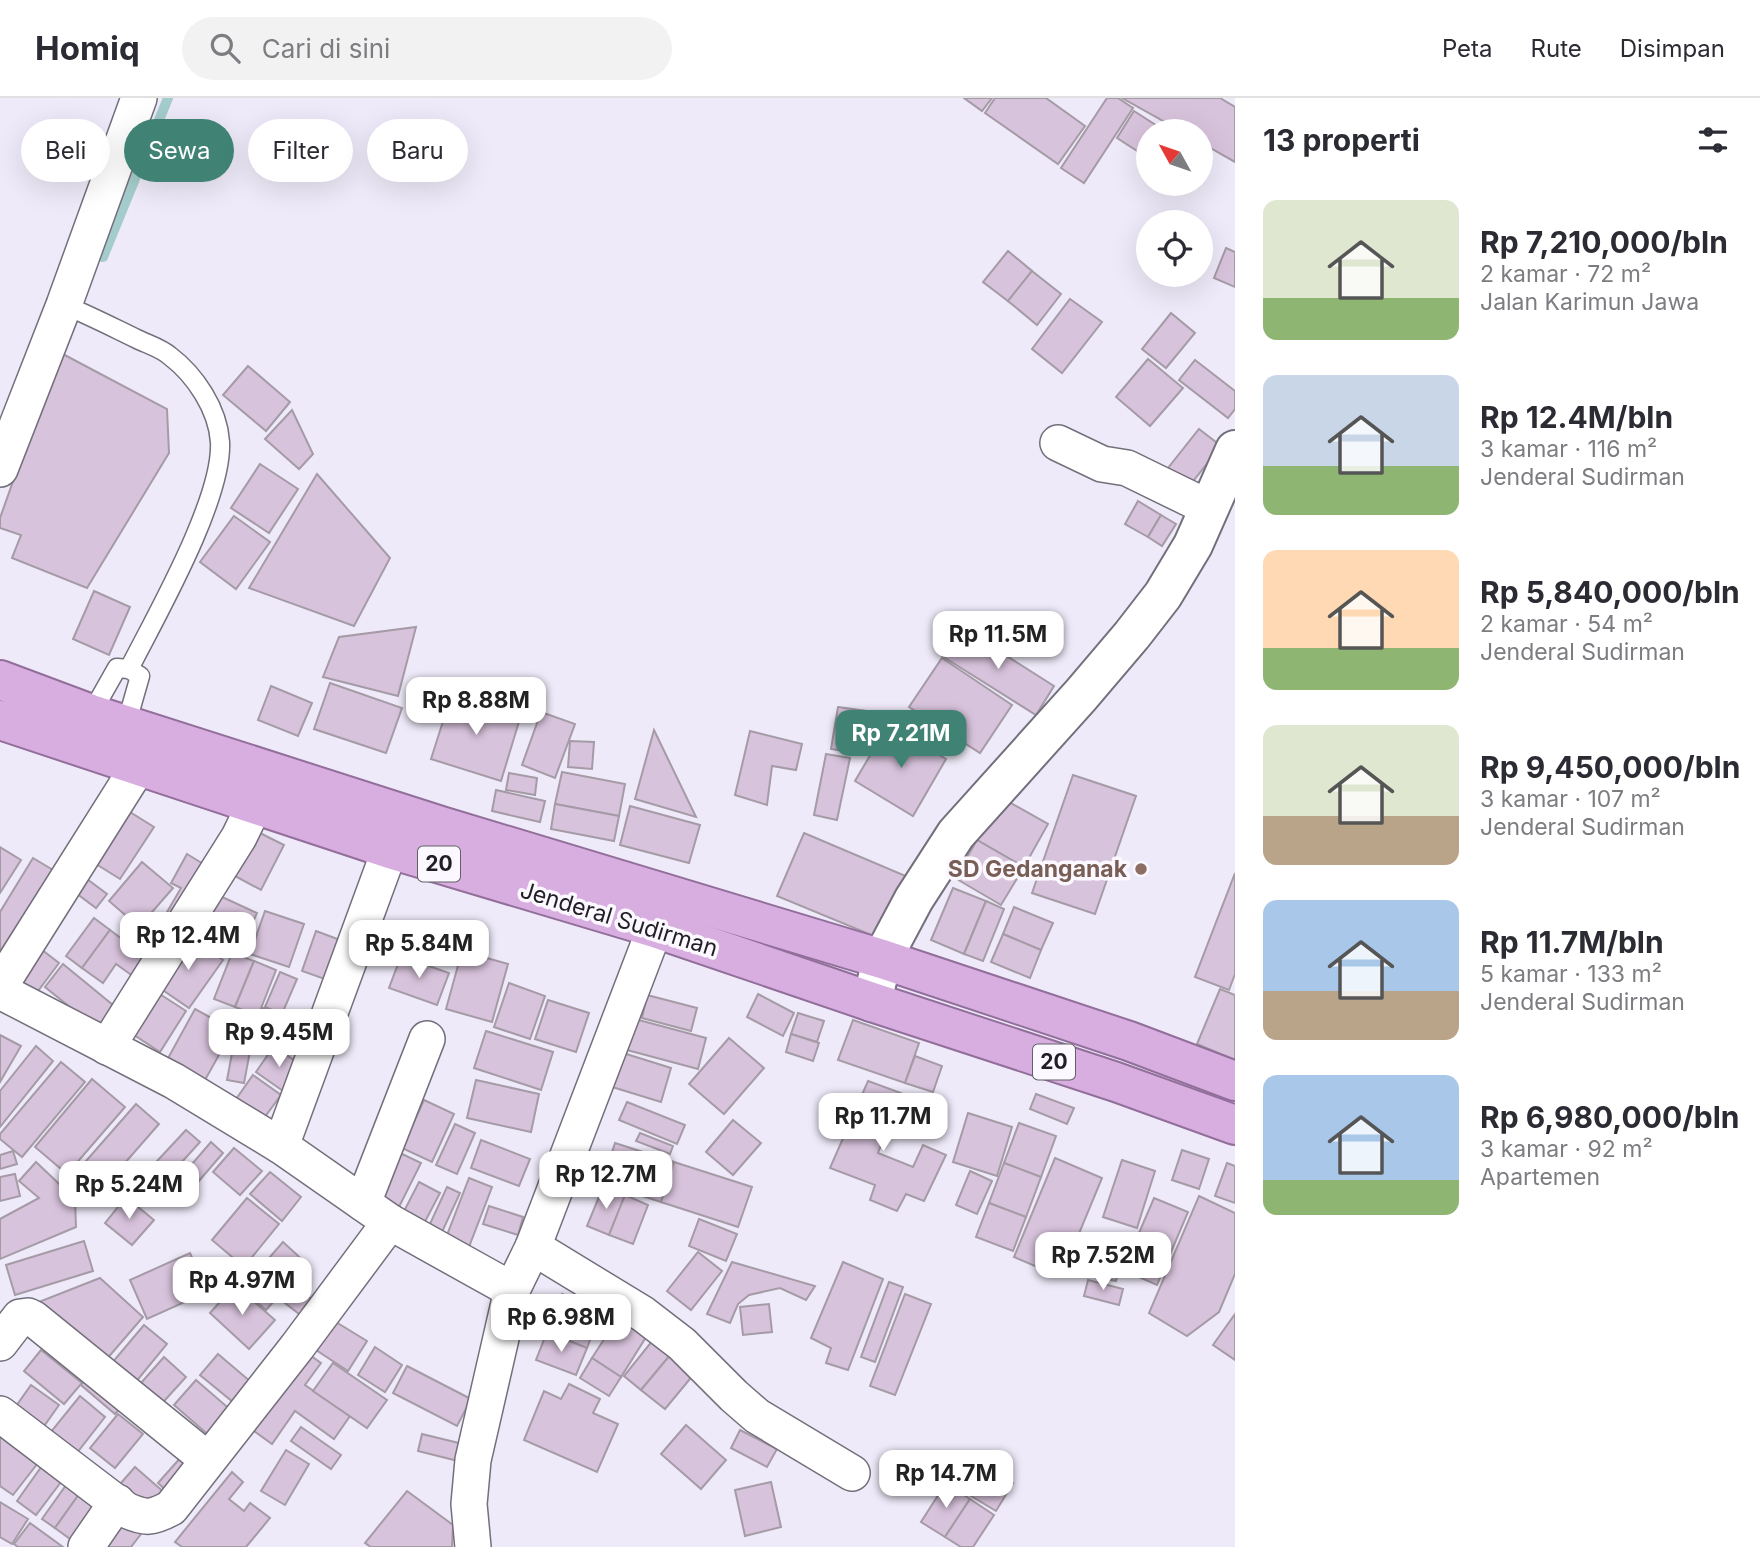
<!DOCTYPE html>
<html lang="id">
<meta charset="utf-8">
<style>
body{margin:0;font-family:Inter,sans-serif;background:#f2f2f3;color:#2b2b33;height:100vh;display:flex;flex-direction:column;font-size:26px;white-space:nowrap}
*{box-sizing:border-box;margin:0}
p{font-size:23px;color:#7c7c81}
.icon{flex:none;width:38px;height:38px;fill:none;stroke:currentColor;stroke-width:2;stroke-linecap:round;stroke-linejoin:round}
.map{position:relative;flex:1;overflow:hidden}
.drawer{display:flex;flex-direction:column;background:#fff;width:525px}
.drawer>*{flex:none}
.hud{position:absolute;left:21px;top:21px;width:665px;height:63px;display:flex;gap:14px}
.needle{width:46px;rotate:310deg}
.controls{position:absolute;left:1136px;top:21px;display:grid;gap:14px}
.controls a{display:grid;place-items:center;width:77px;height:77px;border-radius:50%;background:#fff;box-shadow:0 7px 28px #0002;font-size:35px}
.price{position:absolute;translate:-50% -60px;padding:0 16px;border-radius:14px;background:#fff;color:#222;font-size:23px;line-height:46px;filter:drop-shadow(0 2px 4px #0008)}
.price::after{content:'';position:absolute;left:50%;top:42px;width:21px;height:16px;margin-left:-10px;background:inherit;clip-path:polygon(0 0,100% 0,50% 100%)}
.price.current{background:#408374;color:#fff}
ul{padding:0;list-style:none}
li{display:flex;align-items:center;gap:21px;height:175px;padding:0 28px}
li span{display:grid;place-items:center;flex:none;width:196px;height:140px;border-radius:14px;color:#555}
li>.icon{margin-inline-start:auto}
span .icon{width:84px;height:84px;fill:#fffc;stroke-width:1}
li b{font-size:30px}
h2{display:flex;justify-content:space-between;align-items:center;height:84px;padding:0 28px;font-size:30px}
.tag{padding:0 24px;border-radius:32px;background:#fff;box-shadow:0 7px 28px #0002;font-size:24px;line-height:63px}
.tag.current{background:#408374;color:#fff}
header{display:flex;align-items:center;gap:42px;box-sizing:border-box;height:98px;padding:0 35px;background:#fff;border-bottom:2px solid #e1e1e2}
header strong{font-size:33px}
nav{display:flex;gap:38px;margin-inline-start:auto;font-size:24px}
.search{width:490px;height:63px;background:#f2f2f3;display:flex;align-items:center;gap:18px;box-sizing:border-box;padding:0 24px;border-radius:38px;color:#7c7c81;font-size:26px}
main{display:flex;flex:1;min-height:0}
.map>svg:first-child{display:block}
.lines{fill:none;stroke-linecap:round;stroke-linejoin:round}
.stream{stroke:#a5cccc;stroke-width:10}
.building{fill:#d8c3dc;stroke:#a59ba6;stroke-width:2}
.service-casing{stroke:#736f7b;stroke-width:21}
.minor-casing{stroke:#736f7b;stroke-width:38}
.tertiary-casing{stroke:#736f7b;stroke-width:42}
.trunk-casing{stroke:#916f9a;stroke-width:42}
.service{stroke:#fff;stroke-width:18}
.minor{stroke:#fff;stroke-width:35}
.tertiary{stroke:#fff;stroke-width:38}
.trunk{stroke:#d8aee0;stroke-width:38}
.education-dot{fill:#8d6e63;stroke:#fbf9ff;stroke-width:2.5}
.labels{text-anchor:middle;stroke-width:7;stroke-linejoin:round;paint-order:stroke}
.shield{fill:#fbf9ff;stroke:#626066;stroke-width:2}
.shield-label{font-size:21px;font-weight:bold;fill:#211f24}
.education-label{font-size:23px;font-weight:bold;fill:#785e54;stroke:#fbf9ff;text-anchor:end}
.street-label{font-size:23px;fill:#211f24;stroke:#fbf9ff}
</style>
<header>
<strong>Homiq</strong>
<div class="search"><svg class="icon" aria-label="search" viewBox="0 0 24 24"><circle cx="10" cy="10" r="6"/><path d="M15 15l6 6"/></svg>Cari di sini</div>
<nav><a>Peta</a><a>Rute</a><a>Disimpan</a></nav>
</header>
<main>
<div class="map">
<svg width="1235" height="1449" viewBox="0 0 1235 1449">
<rect width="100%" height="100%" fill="#efeaf9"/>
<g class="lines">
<polyline class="stream" points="103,159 168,0"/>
</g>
<g class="building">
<polygon points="964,0 992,0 982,13"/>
<polygon points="995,0 1046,0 1085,28 1058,66 985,15"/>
<polygon points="1107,0 1118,0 1133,10 1084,85 1061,70"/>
<polygon points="1122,0 1220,0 1235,9 1235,64 1200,44 1200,33 1181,33"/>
<polygon points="1134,13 1165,33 1148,33 1148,60 1117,40"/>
<polygon points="1226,150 1235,154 1235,189 1214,180"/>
<polygon points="1008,153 1032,173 1008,203 983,184"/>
<polygon points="1032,173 1061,196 1037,227 1008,203"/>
<polygon points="1070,201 1102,224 1062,275 1032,251"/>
<polygon points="1171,215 1195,235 1166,270 1142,251"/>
<polygon points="59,254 167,311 169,355 87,490 12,460 21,437 0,430 0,420"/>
<polygon points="1148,261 1183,290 1150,328 1116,299"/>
<polygon points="1195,262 1235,293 1235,311 1228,320 1179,282"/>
<polygon points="248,268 290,304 266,333 223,297"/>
<polygon points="292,312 313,356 299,371 265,341"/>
<polygon points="1199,331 1221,348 1190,387 1168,370"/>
<polygon points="260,366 298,391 269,435 231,410"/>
<polygon points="317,376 390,460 354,528 249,490"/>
<polygon points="1138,403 1161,417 1148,439 1125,426"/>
<polygon points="1161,417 1176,426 1162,448 1148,439"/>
<polygon points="234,418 270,444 236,491 200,464"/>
<polygon points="94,493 130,509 109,557 73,541"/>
<polygon points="416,529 398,598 323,579 339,539"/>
<polygon points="961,529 1054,588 1036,617 942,558"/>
<polygon points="942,560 1012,607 980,655 909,609"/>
<polygon points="330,585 402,610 386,655 314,631"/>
<polygon points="271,588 312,605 298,638 258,622"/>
<polygon points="452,595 521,617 501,683 431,661"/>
<polygon points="838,609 875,614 869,657 831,651"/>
<polygon points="541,614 575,626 555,680 522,667"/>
<polygon points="888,627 946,661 913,718 855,683"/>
<polygon points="654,632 696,719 635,701"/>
<polygon points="750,633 802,646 796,672 772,668 767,707 735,697"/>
<polygon points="570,643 594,644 592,671 568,669"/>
<polygon points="826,656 850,660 837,722 814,717"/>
<polygon points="562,674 625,686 619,718 555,706"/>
<polygon points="509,675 537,680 535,697 506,692"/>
<polygon points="1073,677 1136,698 1095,816 1032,795"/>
<polygon points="496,692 545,703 540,724 492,713"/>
<polygon points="1002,700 1048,726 1024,769 977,742"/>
<polygon points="555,706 619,718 614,743 551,731"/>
<polygon points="630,708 700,727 689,765 620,747"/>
<polygon points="130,714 154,729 120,781 96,766"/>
<polygon points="258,734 284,747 261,792 235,778"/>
<polygon points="804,735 908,779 881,841 777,798"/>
<polygon points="977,742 1024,769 1001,807 955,780"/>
<polygon points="0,749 21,762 0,795"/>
<polygon points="187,756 210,770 180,821 167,814 181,790 171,785"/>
<polygon points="33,760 53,772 0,854 0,814"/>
<polygon points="142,764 173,790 139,829 109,803"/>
<polygon points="1235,775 1235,876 1229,892 1195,879"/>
<polygon points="83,778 107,796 96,810 72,792"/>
<polygon points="953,790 986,803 964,856 931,842"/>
<polygon points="220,798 257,815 242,848 221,838 215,849 200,840"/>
<polygon points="986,803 1004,811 983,863 964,856"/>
<polygon points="1014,809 1053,825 1041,852 1003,836"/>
<polygon points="265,813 304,826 289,869 250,856"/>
<polygon points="94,820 110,832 82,870 66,858"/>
<polygon points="110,832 155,866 141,884 116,866 103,885 82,870"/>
<polygon points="316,833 351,846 336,885 302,873"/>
<polygon points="1003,836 1041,852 1030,880 991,864"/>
<polygon points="188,838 223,862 189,910 154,886"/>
<polygon points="37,848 59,865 29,905 7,889"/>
<polygon points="462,853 508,866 492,924 446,911"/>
<polygon points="232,855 254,863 235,909 214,901"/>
<polygon points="401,858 449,875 437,907 389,890"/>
<polygon points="254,863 276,872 258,918 235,909"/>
<polygon points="63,866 119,912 101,934 45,889"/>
<polygon points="280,874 297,881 282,916 265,909"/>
<polygon points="509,885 545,898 530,941 494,929"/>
<polygon points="152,891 186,913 160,954 125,931"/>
<polygon points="1220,891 1235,897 1235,962 1197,946"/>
<polygon points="758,896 794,915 783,938 747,919"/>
<polygon points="647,897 697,910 691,933 642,920"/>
<polygon points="548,902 589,915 576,954 535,941"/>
<polygon points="263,910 311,929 300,955 253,936"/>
<polygon points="195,911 233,932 205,982 167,962"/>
<polygon points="798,915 824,923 817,944 791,936"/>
<polygon points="635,921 706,940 698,971 627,952"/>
<polygon points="853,922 919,945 905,985 838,962"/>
<polygon points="486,933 553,954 541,992 474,970"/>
<polygon points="236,934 253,937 244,985 227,982"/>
<polygon points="791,936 819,945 813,963 786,954"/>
<polygon points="0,937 21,948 0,984"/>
<polygon points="729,940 764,970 724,1016 689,986"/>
<polygon points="36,948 53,963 0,1029 0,993"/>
<polygon points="274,948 302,968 283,993 256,974"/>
<polygon points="620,954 671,970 661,1004 609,988"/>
<polygon points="915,958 942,968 933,994 905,985"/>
<polygon points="61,964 85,984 22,1059 0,1041 0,1036"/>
<polygon points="253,977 281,997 261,1024 234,1004"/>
<polygon points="92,981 125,1009 67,1076 35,1049"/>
<polygon points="476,982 539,996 531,1034 467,1020"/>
<polygon points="868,983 901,995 878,1055 913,1069 923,1047 946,1057 924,1103 906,1096 897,1113 870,1102 875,1087 830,1070"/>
<polygon points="1036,996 1074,1010 1067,1026 1030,1011"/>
<polygon points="424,1002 454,1016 432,1064 402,1050"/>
<polygon points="627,1004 685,1027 677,1046 619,1022"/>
<polygon points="136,1006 159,1026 88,1107 65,1087"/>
<polygon points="968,1015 1012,1029 997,1078 953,1064"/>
<polygon points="733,1022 761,1045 733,1077 706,1054"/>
<polygon points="1019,1025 1056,1038 1041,1079 1004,1065"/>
<polygon points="455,1026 475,1035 457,1076 436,1067"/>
<polygon points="186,1032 200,1044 159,1089 145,1076"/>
<polygon points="640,1035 673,1048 670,1056 636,1043"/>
<polygon points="481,1042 530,1061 519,1088 471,1070"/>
<polygon points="211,1044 223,1055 192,1091 180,1080"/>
<polygon points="615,1045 674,1064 661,1104 602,1085"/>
<polygon points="234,1050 262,1073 240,1097 213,1074"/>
<polygon points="1182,1052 1209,1061 1199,1091 1172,1082"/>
<polygon points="13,1053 17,1066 0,1071 0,1057"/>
<polygon points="400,1055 421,1065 394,1119 373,1108"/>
<polygon points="1055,1060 1102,1080 1061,1179 1014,1159"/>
<polygon points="1122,1062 1155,1073 1137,1130 1103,1119"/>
<polygon points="36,1064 75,1101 76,1129 0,1161 0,1121 39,1100 19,1083"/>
<polygon points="674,1064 752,1089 738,1129 661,1104"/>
<polygon points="1004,1065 1041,1079 1026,1119 989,1105"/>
<polygon points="1227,1065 1235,1068 1235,1105 1215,1098"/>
<polygon points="970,1073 992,1083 977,1116 956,1107"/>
<polygon points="270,1074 301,1099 282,1123 250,1096"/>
<polygon points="15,1076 20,1098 0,1103 0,1079"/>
<polygon points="469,1080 492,1089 467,1154 444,1145"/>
<polygon points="419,1084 440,1095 419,1135 398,1125"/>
<polygon points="447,1089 460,1095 436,1147 423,1141"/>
<polygon points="603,1089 625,1097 609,1137 587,1128"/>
<polygon points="625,1097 648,1107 633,1146 609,1137"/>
<polygon points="1199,1098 1235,1115 1235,1176 1219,1214 1187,1238 1149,1215"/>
<polygon points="126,1099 154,1122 132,1147 105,1125"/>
<polygon points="247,1100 279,1126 244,1169 212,1142"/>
<polygon points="1154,1100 1188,1114 1157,1187 1123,1172"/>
<polygon points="989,1105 1026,1119 1013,1153 976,1139"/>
<polygon points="489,1108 523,1119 518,1137 483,1126"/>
<polygon points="699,1121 737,1136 726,1163 689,1148"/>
<polygon points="1098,1135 1126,1141 1122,1158 1094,1152"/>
<polygon points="84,1143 93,1173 15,1197 6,1167"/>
<polygon points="283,1144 307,1166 266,1212 242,1191"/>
<polygon points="698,1154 722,1173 691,1212 667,1193"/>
<polygon points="190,1155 207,1194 147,1221 130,1182"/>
<polygon points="1093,1157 1121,1163 1116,1183 1088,1177"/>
<polygon points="732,1164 815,1188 806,1202 780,1190 749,1197 738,1206 730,1225 707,1216"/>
<polygon points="843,1164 883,1181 848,1272 826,1265 831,1250 811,1240"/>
<polygon points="100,1180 143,1219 99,1270 26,1209"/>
<polygon points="1088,1182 1123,1191 1119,1207 1084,1198"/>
<polygon points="889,1184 903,1189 875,1264 861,1259"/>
<polygon points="235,1187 275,1222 249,1251 210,1215"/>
<polygon points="297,1190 315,1204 303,1219 285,1205"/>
<polygon points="562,1196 602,1213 595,1229 556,1213"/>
<polygon points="905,1196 931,1206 895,1297 870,1288"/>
<polygon points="769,1206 772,1234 743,1237 740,1209"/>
<polygon points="556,1213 595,1229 587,1250 547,1234"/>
<polygon points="1235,1216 1235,1262 1213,1247"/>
<polygon points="619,1218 648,1236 621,1279 592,1260"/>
<polygon points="331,1221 367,1243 348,1273 313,1250"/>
<polygon points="144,1227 167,1246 130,1291 106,1272"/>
<polygon points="547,1234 587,1250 576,1277 536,1262"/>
<polygon points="653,1242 671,1256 641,1292 624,1278"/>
<polygon points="375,1249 402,1267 385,1294 358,1277"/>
<polygon points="41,1252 82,1285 64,1306 24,1273"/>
<polygon points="304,1253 321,1265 305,1287 350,1318 334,1341 295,1313 272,1346 254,1333 277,1300"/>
<polygon points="218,1256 251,1284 233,1304 200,1277"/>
<polygon points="671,1256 694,1276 665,1311 641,1292"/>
<polygon points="164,1259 186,1279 155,1313 133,1294"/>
<polygon points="592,1260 621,1279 609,1298 580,1280"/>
<polygon points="333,1265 387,1302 367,1330 313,1293"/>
<polygon points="407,1268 471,1301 457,1328 393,1295"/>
<polygon points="92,1273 127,1302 115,1316 81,1287"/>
<polygon points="196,1282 233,1314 212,1340 174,1307"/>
<polygon points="569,1286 600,1301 593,1315 618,1326 597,1374 524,1342 544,1293 561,1301"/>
<polygon points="31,1287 59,1307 42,1331 14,1311"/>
<polygon points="80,1298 105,1319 76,1356 50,1335"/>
<polygon points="118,1316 143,1336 115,1370 90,1350"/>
<polygon points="686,1327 726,1362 701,1391 661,1356"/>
<polygon points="301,1329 341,1357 331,1371 291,1343"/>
<polygon points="740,1332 777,1351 767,1369 731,1350"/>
<polygon points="0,1335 41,1361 13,1397 0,1388"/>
<polygon points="422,1336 463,1346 458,1363 418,1353"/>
<polygon points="190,1349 203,1360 170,1396 158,1385"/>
<polygon points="286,1352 309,1366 285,1407 261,1393"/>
<polygon points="963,1355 1013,1385 996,1413 946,1383"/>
<polygon points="44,1365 64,1380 36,1417 17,1403"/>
<polygon points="135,1369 166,1396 135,1412 114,1393"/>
<polygon points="232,1374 243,1384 229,1401 244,1413 250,1405 270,1420 246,1449 182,1449 175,1444"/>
<polygon points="69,1383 82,1392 55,1430 42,1421"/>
<polygon points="771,1384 781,1429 745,1438 735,1392"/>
<polygon points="946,1385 970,1401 945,1439 921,1424"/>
<polygon points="82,1392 105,1408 77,1446 55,1430"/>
<polygon points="407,1393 453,1427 452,1449 371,1449 365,1445"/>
<polygon points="970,1401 994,1417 973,1449 961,1449 945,1439"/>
<polygon points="0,1404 28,1421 12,1446 0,1439"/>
<polygon points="114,1416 141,1436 131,1449 90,1449"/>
<polygon points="30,1425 63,1449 18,1449 14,1446"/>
</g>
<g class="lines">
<defs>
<g id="service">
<path d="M64 207C89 217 112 229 137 241 147 246 161 250 170 258 195 277 218 311 220 344 223 401 156 518 129 571"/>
<polyline points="91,616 117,570 129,571 140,578 126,627"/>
</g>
<g id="minor">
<polyline points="1058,345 1102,366 1127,370 1209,410"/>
<polyline points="0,371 64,207 139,0"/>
<polyline points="0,888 138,669"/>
<polyline points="0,893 174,983 281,1048 390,1124 512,1192"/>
<polyline points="107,949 239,739 254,708"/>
<polyline points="281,1048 390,751"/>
<polyline points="363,1105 427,941"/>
<polyline points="533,1149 643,1216 682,1246 734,1298 757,1318 852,1375"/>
<polyline points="0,1245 20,1219 28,1218 34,1221 208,1362"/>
<path d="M0 1316 126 1412C146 1421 152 1420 171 1410L297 1249 390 1124"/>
<polyline points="86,1449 117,1404"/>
<polyline points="473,1449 469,1406 473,1362 512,1192 533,1149 655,830"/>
</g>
<polyline id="tertiary" points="872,904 882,861 914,801 956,736 1081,597 1132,537 1163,497 1193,447 1235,352"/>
<g id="trunk">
<polyline points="0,582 91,616 441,728 882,861 1129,943 1235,983"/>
<polyline points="0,622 390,751 655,830 872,904 1116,984 1235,1027"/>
</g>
</defs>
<use href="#service" class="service-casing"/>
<use href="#minor" class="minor-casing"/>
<use href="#tertiary" class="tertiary-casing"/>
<use href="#trunk" class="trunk-casing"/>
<use href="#service" class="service"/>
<use href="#minor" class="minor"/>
<use href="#tertiary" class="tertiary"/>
<use href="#trunk" class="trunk"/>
</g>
<circle class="education-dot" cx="1141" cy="771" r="7"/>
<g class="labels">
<g class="shield">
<rect x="418" y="748.5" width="42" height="35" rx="5"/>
<rect x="1033" y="946.5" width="42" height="35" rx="5"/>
</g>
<g class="shield-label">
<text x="439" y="773">20</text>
<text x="1054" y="971">20</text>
</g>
<g class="education-label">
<text x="1127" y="779">SD Gedanganak</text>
</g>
<g class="street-label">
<text transform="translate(619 821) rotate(17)" y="8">Jenderal Sudirman</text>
</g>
</g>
</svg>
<div class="controls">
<a><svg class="needle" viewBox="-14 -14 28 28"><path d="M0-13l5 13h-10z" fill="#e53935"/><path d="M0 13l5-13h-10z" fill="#7c7c81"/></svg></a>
<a><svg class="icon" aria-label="locate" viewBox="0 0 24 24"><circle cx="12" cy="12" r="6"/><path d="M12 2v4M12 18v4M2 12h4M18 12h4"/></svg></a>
</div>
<b class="price" style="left:998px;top:573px">Rp 11.5M</b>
<b class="price" style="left:476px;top:639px">Rp 8.88M</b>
<b class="price current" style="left:901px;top:672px">Rp 7.21M</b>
<b class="price" style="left:188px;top:874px">Rp 12.4M</b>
<b class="price" style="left:419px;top:882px">Rp 5.84M</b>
<b class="price" style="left:279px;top:971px">Rp 9.45M</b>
<b class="price" style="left:883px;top:1055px">Rp 11.7M</b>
<b class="price" style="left:606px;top:1113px">Rp 12.7M</b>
<b class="price" style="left:129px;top:1123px">Rp 5.24M</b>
<b class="price" style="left:1103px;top:1194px">Rp 7.52M</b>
<b class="price" style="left:242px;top:1219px">Rp 4.97M</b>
<b class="price" style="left:561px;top:1256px">Rp 6.98M</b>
<b class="price" style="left:946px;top:1412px">Rp 14.7M</b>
<div class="hud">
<a class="tag">Beli</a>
<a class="tag current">Sewa</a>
<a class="tag">Filter</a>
<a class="tag">Baru</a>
</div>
</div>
<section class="drawer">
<h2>13 properti<svg class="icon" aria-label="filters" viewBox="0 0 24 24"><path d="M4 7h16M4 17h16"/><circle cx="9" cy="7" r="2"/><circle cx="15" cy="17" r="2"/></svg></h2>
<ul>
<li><span style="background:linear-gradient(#dfe7d0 70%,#8fb573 0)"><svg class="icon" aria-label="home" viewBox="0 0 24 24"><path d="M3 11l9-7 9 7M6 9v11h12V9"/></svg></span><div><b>Rp 7,210,000/bln</b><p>2 kamar · 72 m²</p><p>Jalan Karimun Jawa</p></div></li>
<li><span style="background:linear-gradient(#c9d6e8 65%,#8fb573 0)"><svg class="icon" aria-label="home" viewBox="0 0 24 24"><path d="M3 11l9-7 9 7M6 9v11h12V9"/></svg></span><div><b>Rp 12.4M/bln</b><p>3 kamar · 116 m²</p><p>Jenderal Sudirman</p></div></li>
<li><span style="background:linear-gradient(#ffd9b3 70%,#8fb573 0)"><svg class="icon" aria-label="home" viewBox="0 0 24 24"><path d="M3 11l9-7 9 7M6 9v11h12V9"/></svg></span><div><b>Rp 5,840,000/bln</b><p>2 kamar · 54 m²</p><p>Jenderal Sudirman</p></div></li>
<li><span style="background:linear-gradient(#dfe7d0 65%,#b9a48a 0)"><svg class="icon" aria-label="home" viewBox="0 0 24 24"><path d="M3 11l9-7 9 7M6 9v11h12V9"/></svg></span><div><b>Rp 9,450,000/bln</b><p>3 kamar · 107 m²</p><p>Jenderal Sudirman</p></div></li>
<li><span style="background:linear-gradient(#a9c7e8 65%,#b9a48a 0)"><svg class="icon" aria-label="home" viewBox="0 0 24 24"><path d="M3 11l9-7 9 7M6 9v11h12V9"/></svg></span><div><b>Rp 11.7M/bln</b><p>5 kamar · 133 m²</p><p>Jenderal Sudirman</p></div></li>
<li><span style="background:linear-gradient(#a9c7e8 75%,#8fb573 0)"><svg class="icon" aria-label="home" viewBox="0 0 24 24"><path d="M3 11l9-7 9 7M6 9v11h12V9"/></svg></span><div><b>Rp 6,980,000/bln</b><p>3 kamar · 92 m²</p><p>Apartemen</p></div></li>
</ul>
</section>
</main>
